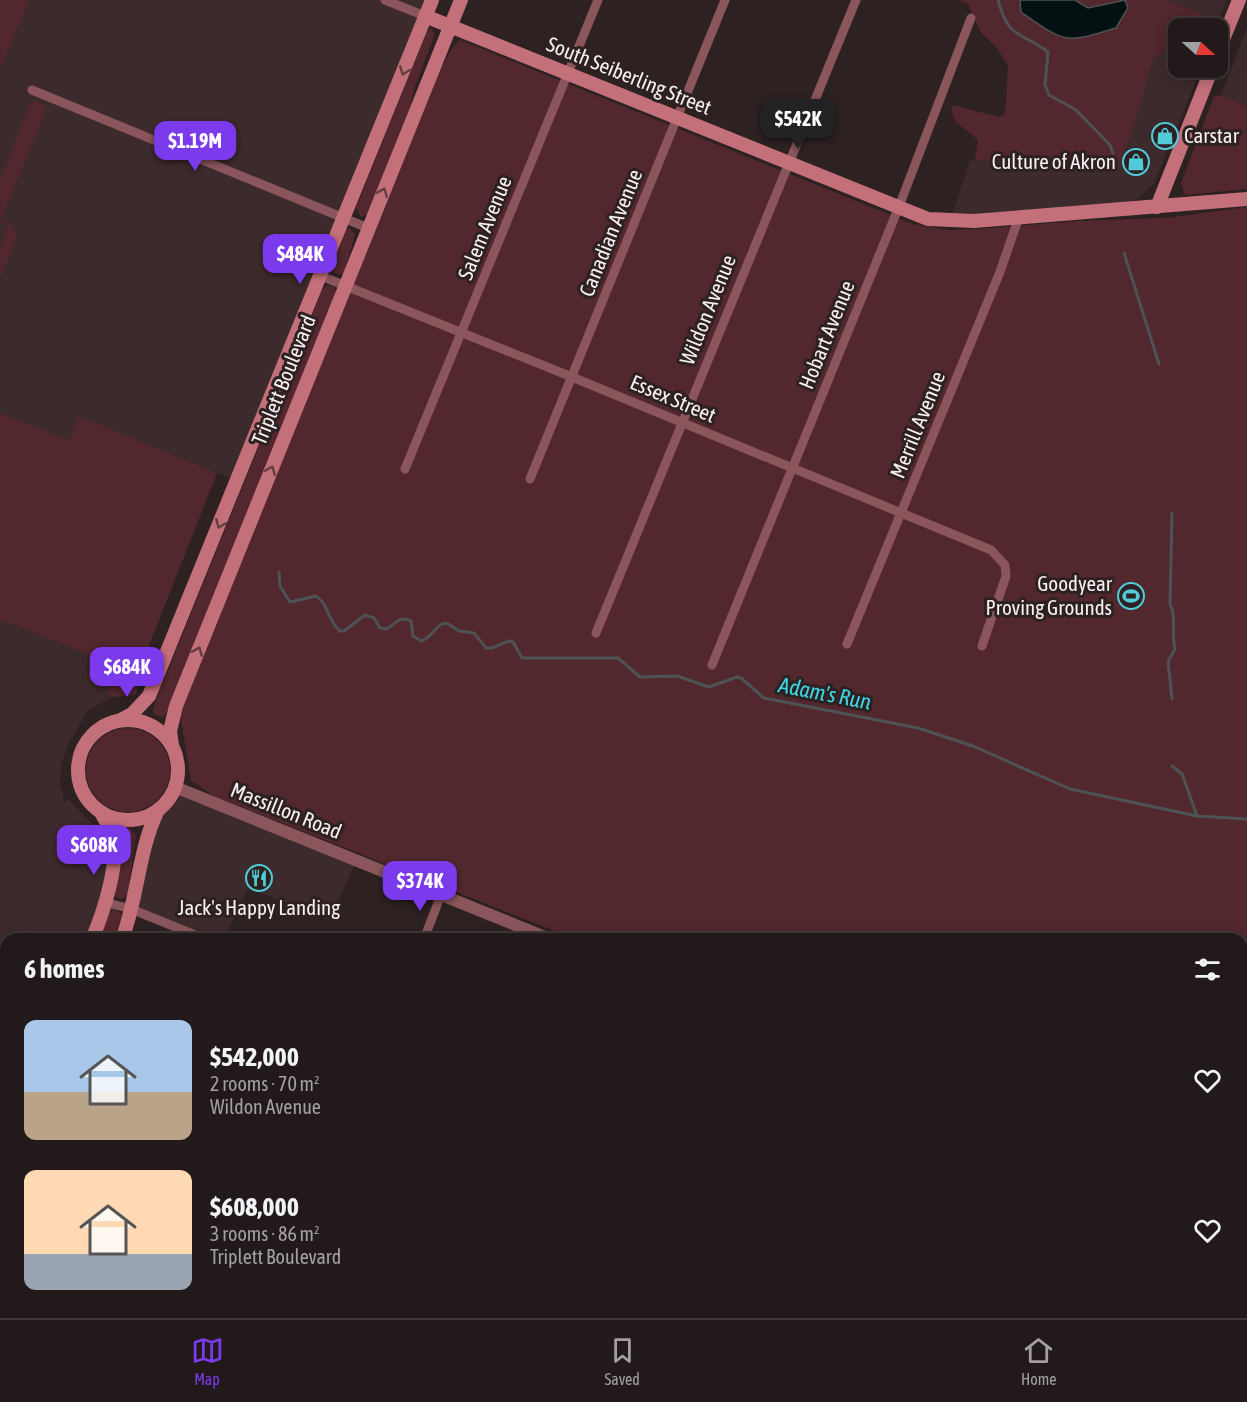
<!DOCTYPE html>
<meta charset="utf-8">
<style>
body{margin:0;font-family:"Asap Condensed",sans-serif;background:#2a2223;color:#f1f3f6;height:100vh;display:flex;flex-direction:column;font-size:22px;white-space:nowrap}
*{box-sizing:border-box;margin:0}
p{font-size:20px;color:#a2a0a2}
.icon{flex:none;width:33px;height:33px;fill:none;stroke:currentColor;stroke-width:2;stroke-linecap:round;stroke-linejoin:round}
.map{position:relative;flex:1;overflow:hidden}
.side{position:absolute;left:0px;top:933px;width:1248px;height:386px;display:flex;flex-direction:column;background:#22191a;border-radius:18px 18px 0 0;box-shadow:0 3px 15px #0003,0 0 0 2px #3f3839}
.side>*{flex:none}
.needle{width:39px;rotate:111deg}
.fabs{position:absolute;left:1168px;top:18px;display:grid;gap:12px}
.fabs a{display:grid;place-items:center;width:60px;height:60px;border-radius:12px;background:#22191a;box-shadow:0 3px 15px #0003,0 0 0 2px #3f3839;font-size:30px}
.price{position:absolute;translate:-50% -51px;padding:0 14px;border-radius:12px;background:#7c3aed;color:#fff;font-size:20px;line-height:39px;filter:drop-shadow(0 2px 3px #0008)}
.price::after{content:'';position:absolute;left:50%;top:36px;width:18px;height:14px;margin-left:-9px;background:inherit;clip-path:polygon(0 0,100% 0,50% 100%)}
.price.selected{background:#222;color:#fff}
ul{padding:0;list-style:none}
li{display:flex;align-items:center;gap:18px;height:150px;padding:0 24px}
li span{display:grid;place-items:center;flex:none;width:168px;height:120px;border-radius:12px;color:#555}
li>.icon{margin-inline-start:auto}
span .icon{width:72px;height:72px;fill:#fffc;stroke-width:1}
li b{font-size:26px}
h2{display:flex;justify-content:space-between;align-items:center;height:72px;padding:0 24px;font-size:26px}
.tab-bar{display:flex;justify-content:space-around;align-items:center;height:84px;border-top:2px solid #3f3839;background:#22191a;font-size:16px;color:#a2a0a2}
.tab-bar a{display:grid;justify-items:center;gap:3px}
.tab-bar .selected{color:#7c3aed}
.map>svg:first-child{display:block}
.built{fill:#3d2a2c}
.green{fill:#52272d}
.water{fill:#041012;stroke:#4d5355;stroke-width:1.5}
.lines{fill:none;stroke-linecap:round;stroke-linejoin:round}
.stream{stroke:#4d5355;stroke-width:3}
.minor{stroke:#8a565c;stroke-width:9}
.tertiary{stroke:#8a565c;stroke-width:12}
.secondary{stroke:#c4707a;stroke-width:14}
.oneway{stroke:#623d41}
.labels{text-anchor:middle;stroke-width:6;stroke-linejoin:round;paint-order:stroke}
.street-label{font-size:21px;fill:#f8f0f1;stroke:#2d2122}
.poi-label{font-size:21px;fill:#f8f0f1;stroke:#2d2122;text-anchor:end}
.water-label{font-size:22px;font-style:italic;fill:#3ad8e9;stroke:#2d2122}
</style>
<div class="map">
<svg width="1247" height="1318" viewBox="0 0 1247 1318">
<rect width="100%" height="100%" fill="#2d2122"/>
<g class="built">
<polygon points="0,0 432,0 238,480 217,473 138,673 143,675 135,695 112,697 87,711 68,745 61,765 60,780 64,802 69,799 107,840 110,855 107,882 87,939 6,939 6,981 0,965"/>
<polygon points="1166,0 1227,0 1216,28 1211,28 1213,19"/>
<polygon points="1247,28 1247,106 1221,95"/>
<polygon points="1166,50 1179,50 1179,68 1201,68 1154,184 1131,204 951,218 970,160 1052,164 1087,162 1103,168 1127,142 1153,58"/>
<polygon points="179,794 355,864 330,920 248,888 225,939 216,939 136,907 150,844 162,816"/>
<polygon points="0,1304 6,1306 6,1312 24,1313 35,1317 0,1318"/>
</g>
<g class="green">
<polygon points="0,0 29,0 0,69"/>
<polygon points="959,0 1166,0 1213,19 1211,28 1179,28 1179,50 1165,50 1153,59 1134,125 1121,161 1112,169 1087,162 1052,164 975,160 978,140 956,122 951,111 953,105 999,117 1005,114 1008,65 996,47 981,33 968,4"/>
<polygon points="431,28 435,34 414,89 410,110 369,213 361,217 356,208 427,31"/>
<path d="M460 40 913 224 948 230 979 229 1077 221 1167 218 1247 207V1208L1242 1206V939H575L214 796 191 780 180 714 425 102C434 86 447 50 460 40Z"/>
<polygon points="1221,95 1247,106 1247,189 1185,195 1181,183 1214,96"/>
<polygon points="36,101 47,107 1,219 10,223 17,236 0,278 0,247 9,225 0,221 0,181 30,103"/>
<polygon points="350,228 355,234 344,273 338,275 332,271 333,267 346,230"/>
<polygon points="327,285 335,287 336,293 169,708 163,718 154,714 153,710 157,698 314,310 322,290"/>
<polygon points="0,413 69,440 78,416 217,473 138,673 143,675 135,695 112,697 105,687 87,679 95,657 3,620 0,627"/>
<circle cx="128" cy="770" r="42"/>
<polygon points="130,828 136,835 128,894 122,899 116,897 114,890 121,832"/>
<polygon points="114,909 122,914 114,939 99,939 110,912"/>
<polygon points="0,965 6,981 6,1135 0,1150"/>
<polygon points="6,1169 6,1203 0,1217 0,1182"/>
<polygon points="1038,1313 1042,1318 900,1318 900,1313"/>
</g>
<path class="water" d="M1020 0H1075L1088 8 1125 0 1128 8 1116 28C1064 44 1065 43 1021 12Z"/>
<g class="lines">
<g class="stream">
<path d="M998 0C1009 40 1020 31 1048 52L1045 85 1049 95 1076 110 1110 145 1113 153"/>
<polyline points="1124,253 1159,364"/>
<path d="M279 572 280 586 290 602 316 596C329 604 327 621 340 631H344L365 615 374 618 380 628 387 629C396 623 400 615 411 621L413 636 421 641C433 638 434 624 447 623L459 631 474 633 486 648H492L509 641 513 642 522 658H618L640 677 677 676 709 687 737 677 741 678 764 698 918 728 973 746 1070 789 1197 816 1247 819"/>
<path d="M1172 699 1168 661 1175 649C1171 634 1177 618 1170 604L1172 513"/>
<polyline points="1172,766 1182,774 1197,816"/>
</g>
<g class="minor">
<polyline points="385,0 425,16"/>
<polyline points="32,90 368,228"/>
<polyline points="321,276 572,377 991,550 1005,565 1006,576 982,646"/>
<polyline points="405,469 598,0"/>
<polyline points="530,479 725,0"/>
<polyline points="596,633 856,0"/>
<polyline points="847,644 1000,272 1019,217"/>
<polyline points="712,665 898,209 971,18"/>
<polyline points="104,902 131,909 205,939"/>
<polyline points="424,939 441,895"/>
<polyline points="0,1295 6,1297"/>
<polyline points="44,1312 57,1318"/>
<polyline points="395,1312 408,1318"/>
<polyline points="743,1312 756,1318"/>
<polyline points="1137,1312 1151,1318"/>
<polyline points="273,1318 275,1312"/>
<polyline points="578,1318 581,1312"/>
<polyline points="883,1318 885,1312"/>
<polyline points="1188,1318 1190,1312"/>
</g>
<g class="tertiary">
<polyline points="175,787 550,939"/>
<polyline points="1242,1215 1247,1217"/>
</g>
<g class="secondary">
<polyline points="425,16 928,219 974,221 1247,199"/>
<polyline points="1218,52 1239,0"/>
<polyline points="1157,207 1212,68"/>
<circle cx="128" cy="770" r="50"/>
<polyline points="121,720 132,714 149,696 432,0"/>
<polyline points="172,745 170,731 176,706 461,0"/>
<path d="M92 939C103 914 121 860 112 833 109 826 104 819 101 812"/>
<path d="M122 939C138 897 138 853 157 812"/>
<polyline points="0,1162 6,1147"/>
<polyline points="0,1237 6,1223"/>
</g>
</g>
<defs><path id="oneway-chevron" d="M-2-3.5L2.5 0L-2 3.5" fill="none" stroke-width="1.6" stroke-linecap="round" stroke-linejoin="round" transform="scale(1.5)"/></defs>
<g class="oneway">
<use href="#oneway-chevron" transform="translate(404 71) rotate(111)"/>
<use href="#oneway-chevron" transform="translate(383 192) rotate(-68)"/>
<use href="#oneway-chevron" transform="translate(271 470) rotate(-68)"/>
<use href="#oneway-chevron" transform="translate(220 524) rotate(113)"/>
<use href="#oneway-chevron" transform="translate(198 651) rotate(-68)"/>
</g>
<defs>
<symbol id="shop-ring" viewBox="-11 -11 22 22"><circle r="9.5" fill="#2d2122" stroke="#52cbd9" stroke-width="1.5"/><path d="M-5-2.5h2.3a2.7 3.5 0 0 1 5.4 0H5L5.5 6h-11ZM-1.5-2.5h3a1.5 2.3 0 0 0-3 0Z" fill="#52cbd9"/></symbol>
<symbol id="stadium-ring" viewBox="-11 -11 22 22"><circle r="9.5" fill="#2d2122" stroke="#52cbd9" stroke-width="1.5"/><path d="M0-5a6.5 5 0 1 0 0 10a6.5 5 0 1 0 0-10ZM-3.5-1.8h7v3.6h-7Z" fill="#52cbd9"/></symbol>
<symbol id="restaurant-ring" viewBox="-11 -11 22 22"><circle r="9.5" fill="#2d2122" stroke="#52cbd9" stroke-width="1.5"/><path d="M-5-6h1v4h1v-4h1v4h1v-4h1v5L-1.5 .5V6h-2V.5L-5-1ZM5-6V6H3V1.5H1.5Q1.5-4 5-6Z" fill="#52cbd9"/></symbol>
</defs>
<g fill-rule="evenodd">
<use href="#shop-ring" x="1150" y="121" width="30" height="30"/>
<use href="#shop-ring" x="1121" y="147" width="30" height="30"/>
<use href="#stadium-ring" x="1116" y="581" width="30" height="30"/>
<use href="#restaurant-ring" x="244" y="863" width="30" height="30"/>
</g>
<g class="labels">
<g class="street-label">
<text transform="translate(629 76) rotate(22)" y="7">South Seiberling Street</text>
<text transform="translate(485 228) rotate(-68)" y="7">Salem Avenue</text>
<text transform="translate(611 233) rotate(-68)" y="7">Canadian Avenue</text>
<text transform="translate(708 310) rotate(-68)" y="7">Wildon Avenue</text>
<text transform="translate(827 335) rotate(-68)" y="7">Hobart Avenue</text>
<text transform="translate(284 380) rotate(-68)" y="7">Triplett Boulevard</text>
<text transform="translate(673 399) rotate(23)" y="7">Essex Street</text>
<text transform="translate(918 425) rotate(-68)" y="7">Merrill Avenue</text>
<text transform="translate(286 811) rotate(22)" y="7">Massillon Road</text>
</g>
<g class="poi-label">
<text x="1184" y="143" text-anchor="start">Carstar</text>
<text x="1116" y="169">Culture of Akron</text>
<text x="1112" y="591">Goodyear<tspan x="1112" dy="24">Proving Grounds</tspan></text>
<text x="259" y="915" text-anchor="middle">Jack's Happy Landing</text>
</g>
<g class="water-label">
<text transform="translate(825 693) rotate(11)" y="8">Adam's Run</text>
</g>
</g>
</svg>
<div class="fabs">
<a><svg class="needle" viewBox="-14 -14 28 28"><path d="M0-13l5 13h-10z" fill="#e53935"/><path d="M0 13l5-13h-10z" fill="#a2a0a2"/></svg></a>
</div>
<b class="price selected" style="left:798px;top:150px">$542K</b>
<b class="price" style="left:195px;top:172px">$1.19M</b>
<b class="price" style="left:300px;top:285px">$484K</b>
<b class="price" style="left:127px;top:698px">$684K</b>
<b class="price" style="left:94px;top:876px">$608K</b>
<b class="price" style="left:420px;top:912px">$374K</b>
<section class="side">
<h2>6 homes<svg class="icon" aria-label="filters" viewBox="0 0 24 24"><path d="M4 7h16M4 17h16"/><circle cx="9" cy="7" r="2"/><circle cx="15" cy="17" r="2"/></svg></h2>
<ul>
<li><span style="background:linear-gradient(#a9c7e8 60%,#b9a48a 0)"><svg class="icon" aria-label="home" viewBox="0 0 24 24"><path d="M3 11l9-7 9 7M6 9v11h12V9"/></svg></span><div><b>$542,000</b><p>2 rooms · 70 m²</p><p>Wildon Avenue</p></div><svg class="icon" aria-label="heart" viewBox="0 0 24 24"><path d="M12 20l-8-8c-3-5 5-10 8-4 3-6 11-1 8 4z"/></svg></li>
<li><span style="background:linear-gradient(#ffd9b3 70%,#9aa5b1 0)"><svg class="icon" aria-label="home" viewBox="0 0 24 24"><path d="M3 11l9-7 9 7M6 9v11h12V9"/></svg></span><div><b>$608,000</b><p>3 rooms · 86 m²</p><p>Triplett Boulevard</p></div><svg class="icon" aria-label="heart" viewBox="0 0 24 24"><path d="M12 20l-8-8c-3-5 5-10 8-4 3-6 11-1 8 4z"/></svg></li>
</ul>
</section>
</div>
<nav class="tab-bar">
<a class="selected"><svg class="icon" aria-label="map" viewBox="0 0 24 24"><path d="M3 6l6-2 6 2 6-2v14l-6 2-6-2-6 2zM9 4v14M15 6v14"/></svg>Map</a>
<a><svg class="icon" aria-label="saved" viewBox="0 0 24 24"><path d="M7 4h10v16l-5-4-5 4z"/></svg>Saved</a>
<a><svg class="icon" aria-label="home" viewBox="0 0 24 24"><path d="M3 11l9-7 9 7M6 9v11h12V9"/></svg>Home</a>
</nav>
